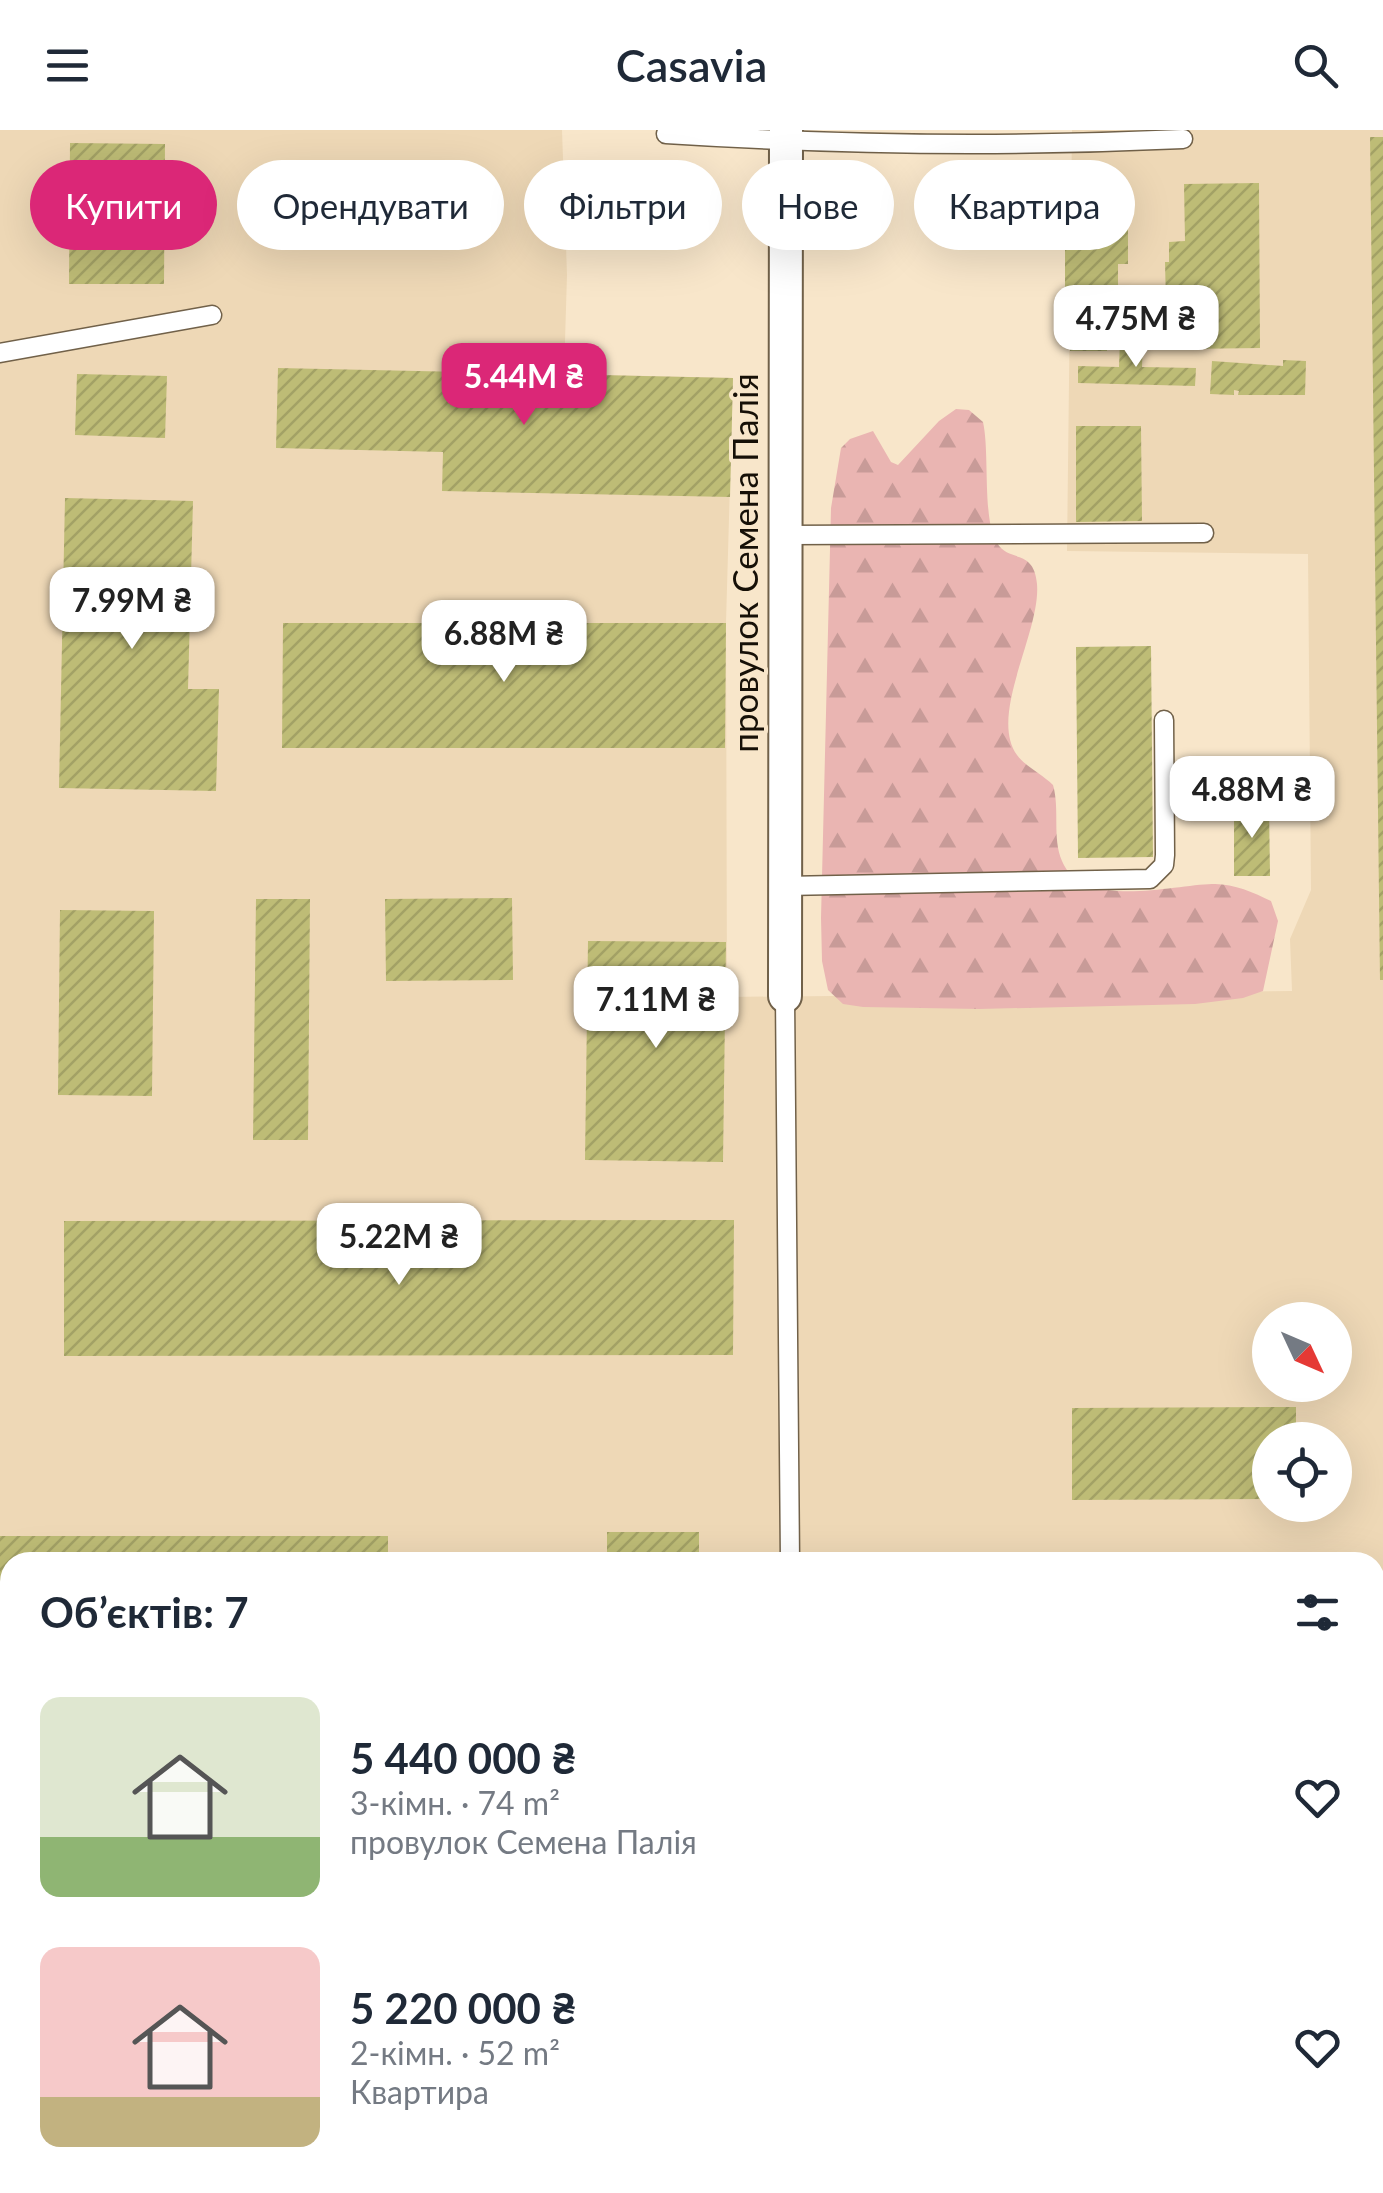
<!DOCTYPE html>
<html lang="uk">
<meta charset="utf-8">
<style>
body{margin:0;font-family:Lato,sans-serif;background:#f6f6f7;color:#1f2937;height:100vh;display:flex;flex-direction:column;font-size:38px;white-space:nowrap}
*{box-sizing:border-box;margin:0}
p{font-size:32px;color:#747a83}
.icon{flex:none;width:55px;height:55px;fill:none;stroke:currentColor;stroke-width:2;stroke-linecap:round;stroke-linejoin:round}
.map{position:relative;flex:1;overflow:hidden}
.side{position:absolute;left:0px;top:1422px;width:1385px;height:642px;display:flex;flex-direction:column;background:#fff;border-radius:30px 30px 0 0;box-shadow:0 10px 40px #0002}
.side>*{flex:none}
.hud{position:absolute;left:30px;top:30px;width:1325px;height:90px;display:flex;gap:20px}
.needle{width:65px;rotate:134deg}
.fabs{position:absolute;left:1252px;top:1172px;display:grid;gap:20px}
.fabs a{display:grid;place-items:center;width:100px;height:100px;border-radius:50%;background:#fff;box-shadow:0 10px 40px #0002;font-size:50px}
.price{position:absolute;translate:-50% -85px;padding:0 22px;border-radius:20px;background:#fff;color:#222;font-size:32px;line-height:65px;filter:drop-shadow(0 2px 5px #0008)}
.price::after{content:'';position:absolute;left:50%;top:60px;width:30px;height:22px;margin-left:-15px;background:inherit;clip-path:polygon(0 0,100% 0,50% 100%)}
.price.current{background:#db2777;color:#fff}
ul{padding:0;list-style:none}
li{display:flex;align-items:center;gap:30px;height:250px;padding:0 40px}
li span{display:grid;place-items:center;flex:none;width:280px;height:200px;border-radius:20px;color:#555}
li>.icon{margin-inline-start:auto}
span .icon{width:120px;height:120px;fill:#fffc;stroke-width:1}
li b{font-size:42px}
h2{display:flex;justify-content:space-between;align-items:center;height:120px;padding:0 40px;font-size:42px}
.pill{padding:0 35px;border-radius:45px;background:#fff;box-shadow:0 10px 40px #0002;font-size:35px;line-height:90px}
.pill.current{background:#db2777;color:#fff}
header{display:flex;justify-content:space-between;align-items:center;height:130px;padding:0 40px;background:#fff;font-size:45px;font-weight:600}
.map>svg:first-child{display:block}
.built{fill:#eed8b6;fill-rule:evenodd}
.forest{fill:url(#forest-firs)}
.building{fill:url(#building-hatch)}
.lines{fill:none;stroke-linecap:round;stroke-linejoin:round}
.lane-casing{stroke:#716149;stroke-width:21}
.street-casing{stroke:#716149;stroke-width:36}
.lane{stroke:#fff;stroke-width:18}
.street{stroke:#fff;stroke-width:32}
.labels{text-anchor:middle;stroke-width:8;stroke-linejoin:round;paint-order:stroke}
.street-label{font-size:35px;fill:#161007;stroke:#f8e6ca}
</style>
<header><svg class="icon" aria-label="menu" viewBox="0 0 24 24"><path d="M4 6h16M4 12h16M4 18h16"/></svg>Casavia<svg class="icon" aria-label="search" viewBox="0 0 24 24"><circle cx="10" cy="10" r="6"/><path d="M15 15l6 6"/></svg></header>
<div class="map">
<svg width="1383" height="2063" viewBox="0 0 1383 2063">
<defs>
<pattern id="forest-firs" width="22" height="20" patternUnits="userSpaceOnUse" patternTransform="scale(2.5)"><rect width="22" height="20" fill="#eab5b2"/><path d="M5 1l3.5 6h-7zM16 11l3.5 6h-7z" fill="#c89b98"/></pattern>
<pattern id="building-hatch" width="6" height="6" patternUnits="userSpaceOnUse" patternTransform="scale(2.5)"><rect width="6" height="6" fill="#bebc76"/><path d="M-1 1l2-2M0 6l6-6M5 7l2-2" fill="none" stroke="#a3a165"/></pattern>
</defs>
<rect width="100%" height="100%" fill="#f8e6ca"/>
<path class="built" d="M0 0H562L567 145 564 244 733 248 726 493 727 867 1292 861 1290 809 1311 760 1308 424 1067 421 1072 0H1383V2063H0ZM1270 1190H1335V1255H1270ZM1270 1310H1335V1375H1270ZM10 1432H1375V2055H10Z"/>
<path class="forest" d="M956 279 969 280 983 292C990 323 982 390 997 413 1009 433 1034 418 1037 454 1041 502 988 585 1017 625 1026 637 1042 644 1053 655 1060 679 1052 708 1062 731 1082 780 1173 755 1212 754 1232 753 1253 762 1271 771L1278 791 1263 861 1243 868 1195 874 979 879 863 877 843 874 828 860 822 831 821 788 831 378 841 318 850 309 873 301 891 332 898 335 939 291Z"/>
<g class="building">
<polygon points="1370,7 1383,7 1383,850 1380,850"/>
<polygon points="70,13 165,14 164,154 69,154"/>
<polygon points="1065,53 1117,53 1118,93 1128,93 1128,134 1118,134 1118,210 1107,210 1107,221 1070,221 1070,210 1065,210"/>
<polygon points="1259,53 1260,218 1186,219 1185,174 1166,174 1165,132 1169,132 1169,112 1185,111 1184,54"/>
<polygon points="1120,209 1143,209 1142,237 1196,238 1195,256 1078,253 1078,236 1119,237"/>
<polygon points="1283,230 1306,231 1305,265 1238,265 1239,261 1234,260 1234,265 1210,264 1212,231 1283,236"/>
<polygon points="278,238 733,248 730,367 442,361 443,322 276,318"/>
<polygon points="77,244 167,246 165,308 75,305"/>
<polygon points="1076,296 1141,296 1142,391 1076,392"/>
<polygon points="65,368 193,371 188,559 219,559 216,661 59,658"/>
<polygon points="283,493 726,493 725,618 282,618"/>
<polygon points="1151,516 1153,727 1078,728 1076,517"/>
<polygon points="1234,675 1269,675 1270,746 1234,746"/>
<polygon points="512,768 513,850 386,851 385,769"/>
<polygon points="256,769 310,769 308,1010 253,1010"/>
<polygon points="60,780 154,781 152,966 58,965"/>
<polygon points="588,811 726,812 723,1032 585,1030"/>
<polygon points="734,1090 733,1225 64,1226 64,1091"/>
<polygon points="1296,1277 1296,1310 1270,1310 1270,1369 1072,1370 1072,1278"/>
<rect x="607" y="1402" width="92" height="30"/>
<polygon points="0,1406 388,1406 388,1432 10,1432 10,1591 0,1591"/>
<polygon points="1375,2000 1383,2000 1383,2063 1133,2063 1133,2055 1375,2055"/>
<rect x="50" y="2055" width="259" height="8"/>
<rect x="404" y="2055" width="635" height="8"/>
</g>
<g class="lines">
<defs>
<g id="lane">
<path d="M666 4C838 15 1011 17 1183 9"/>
<polyline points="0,223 212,185"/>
<polyline points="787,405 1204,403"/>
<polyline points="785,756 1150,749 1164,735 1165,725 1164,590"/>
<polyline points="785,866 790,1432"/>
<polyline points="385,2055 385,2063"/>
<polyline points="1080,2055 1080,2063"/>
</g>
<polyline id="street" points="785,866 786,0"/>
</defs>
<use href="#lane" class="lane-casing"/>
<use href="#street" class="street-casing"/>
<use href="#lane" class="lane"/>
<use href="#street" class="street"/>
</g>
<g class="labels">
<g class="street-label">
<text transform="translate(746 433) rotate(-90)" y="12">провулок Семена Палія</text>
</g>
</g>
</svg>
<div class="fabs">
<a><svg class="needle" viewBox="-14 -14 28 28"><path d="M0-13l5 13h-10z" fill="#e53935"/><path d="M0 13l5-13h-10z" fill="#747a83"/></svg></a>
<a><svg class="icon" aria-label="locate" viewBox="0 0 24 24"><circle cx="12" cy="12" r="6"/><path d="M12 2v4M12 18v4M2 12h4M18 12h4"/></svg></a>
</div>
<b class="price" style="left:1136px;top:240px">4.75M ₴</b>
<b class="price current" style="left:524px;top:298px">5.44M ₴</b>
<b class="price" style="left:132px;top:522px">7.99M ₴</b>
<b class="price" style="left:504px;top:555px">6.88M ₴</b>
<b class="price" style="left:1252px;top:711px">4.88M ₴</b>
<b class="price" style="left:656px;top:921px">7.11M ₴</b>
<b class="price" style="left:399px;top:1158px">5.22M ₴</b>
<div class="hud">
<a class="pill current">Купити</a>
<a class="pill">Орендувати</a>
<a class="pill">Фільтри</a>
<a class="pill">Нове</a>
<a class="pill">Квартира</a>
</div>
<section class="side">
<h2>Об’єктів: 7<svg class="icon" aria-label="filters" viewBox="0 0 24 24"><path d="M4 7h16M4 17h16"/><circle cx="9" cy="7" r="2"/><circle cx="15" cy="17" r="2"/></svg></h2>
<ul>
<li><span style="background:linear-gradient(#dfe7d0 70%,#8fb573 0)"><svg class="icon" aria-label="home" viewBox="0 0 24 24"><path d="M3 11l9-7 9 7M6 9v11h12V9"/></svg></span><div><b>5 440 000 ₴</b><p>3-кімн. · 74 m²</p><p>провулок Семена Палія</p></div><svg class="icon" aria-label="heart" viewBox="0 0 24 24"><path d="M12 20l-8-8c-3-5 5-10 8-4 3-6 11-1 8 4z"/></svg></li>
<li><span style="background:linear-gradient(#f6c9c9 75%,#c2b280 0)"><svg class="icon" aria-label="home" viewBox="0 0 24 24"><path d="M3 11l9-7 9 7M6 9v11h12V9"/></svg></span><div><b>5 220 000 ₴</b><p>2-кімн. · 52 m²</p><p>Квартира</p></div><svg class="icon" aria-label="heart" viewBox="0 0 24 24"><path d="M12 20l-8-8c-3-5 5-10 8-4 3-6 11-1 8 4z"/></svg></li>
</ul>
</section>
</div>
